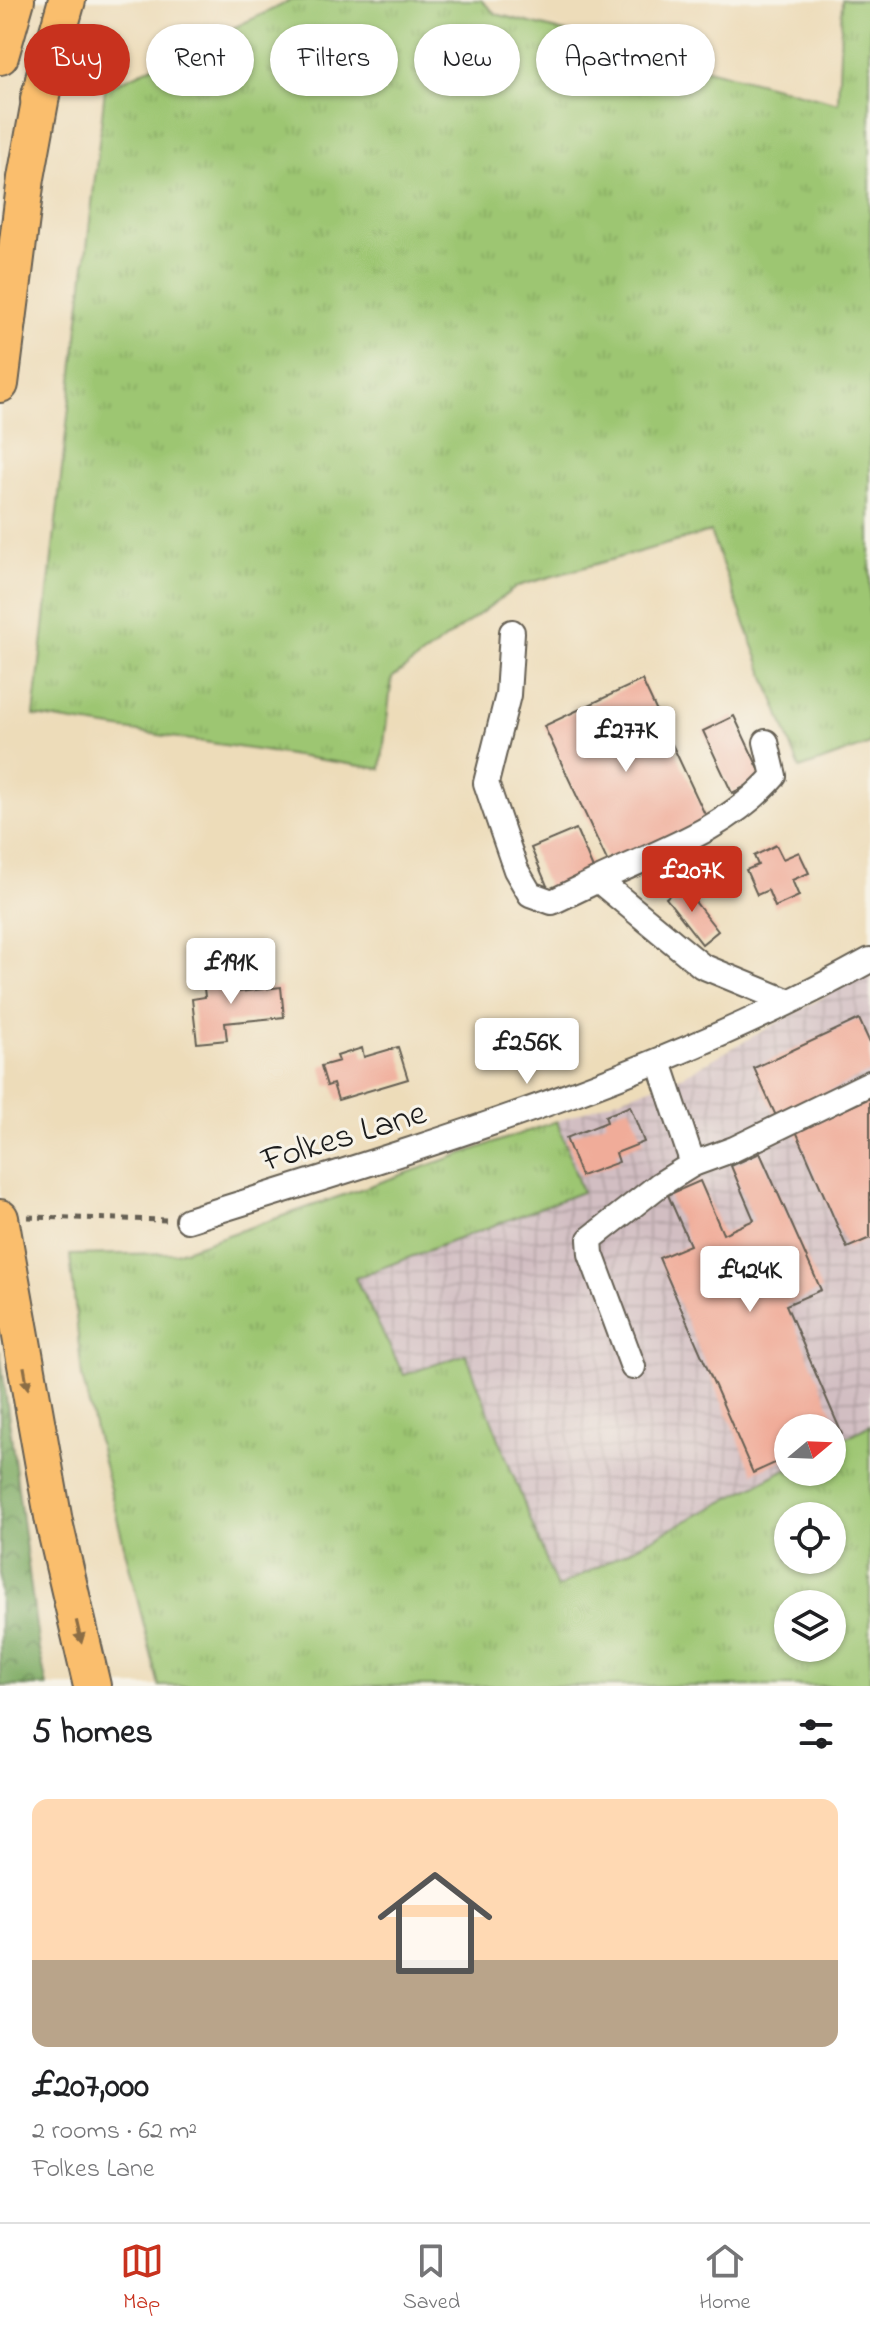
<!DOCTYPE html>
<meta charset="utf-8">
<style>
body{margin:0;font-family:"Indie Flower",sans-serif;background:#f2f2f2;color:#202124;height:100vh;display:flex;flex-direction:column;font-size:30px;white-space:nowrap}
*{box-sizing:border-box;margin:0}
p{font-size:26px;color:#757577}
.icon{flex:none;width:44px;height:44px;fill:none;stroke:currentColor;stroke-width:2;stroke-linecap:round;stroke-linejoin:round}
.map{position:relative;height:1686px;overflow:hidden}
.sheet{display:flex;flex-direction:column;background:#fff;flex:1}
.sheet>*{flex:none}
.guide{position:absolute;left:24px;top:24px;width:822px;height:72px;display:flex;gap:16px}
.needle{width:52px;rotate:71deg}
.fabs{position:absolute;left:774px;top:1414px;display:grid;gap:16px}
.fabs a{display:grid;place-items:center;width:72px;height:72px;border-radius:50%;background:#fff;box-shadow:0 2px 6px #0004;font-size:40px}
.price{position:absolute;translate:-50% -68px;padding:0 18px;border-radius:8px;background:#fff;color:#222;font-size:26px;line-height:52px;filter:drop-shadow(0 2px 4px #0008)}
.price::after{content:'';position:absolute;left:50%;top:48px;width:24px;height:18px;margin-left:-12px;background:inherit;clip-path:polygon(0 0,100% 0,50% 100%)}
.price.on{background:#c8321e;color:#fff}
ul{padding:0;list-style:none}
li{display:grid;align-content:center;gap:16px;height:424px;padding:0 32px}
li+li{border-top:2px solid #e0e0e0}
li span{display:grid;place-items:center;height:248px;border-radius:16px;color:#555}
li>.icon{margin-inline-start:auto}
span .icon{width:144px;height:144px;fill:#fffc;stroke-width:1}
li b{font-size:34px}
h2{display:flex;justify-content:space-between;align-items:center;height:96px;padding:0 32px;font-size:34px}
.pill{padding:0 28px;border-radius:36px;background:#fff;box-shadow:0 2px 6px #0004;font-size:28px;line-height:72px}
.pill.on{background:#c8321e;color:#fff}
.tabs{display:flex;justify-content:space-around;align-items:center;height:112px;border-top:2px solid #e0e0e0;background:#fff;font-size:22px;color:#757577}
.tabs a{display:grid;justify-items:center;gap:4px}
.tabs .on{color:#c8321e}
.map>svg:first-child{display:block}
.industrial{fill:url(#industrial-grid)}
.grass{fill:url(#grass-tufts);stroke:#5c7147;stroke-width:2;fill-rule:evenodd}
.forest{fill:url(#forest-crowns);stroke:#4d6440;stroke-width:2}
.building{fill:#f0ac99}
.lines{fill:none;stroke-linecap:round;stroke-linejoin:round}
.minor-casing{stroke:#655f53;stroke-width:28}
.highway-casing{stroke:#655f53;stroke-width:40}
.path{stroke:#655f53;stroke-width:5;stroke-dasharray:6 6;stroke-linecap:butt}
.minor{stroke:#fff;stroke-width:24}
.highway{stroke:#fabe6d;stroke-width:36}
.oneway{fill:#8b6d44}
.labels{text-anchor:middle;stroke-width:6;stroke-linejoin:round;paint-order:stroke}
.street-label{font-size:36px;fill:#1c1c1c;stroke:#f7f3e8}
</style>
<div class="map">
<svg width="870" height="1686" viewBox="0 0 870 1686">
<defs>
<pattern id="industrial-grid" width="8" height="8" patternUnits="userSpaceOnUse" patternTransform="scale(2)"><rect width="8" height="8" fill="#d2bec2"/><path d="M0 4h8M4 0v8" fill="none" stroke="#b4a3a6"/></pattern>
<pattern id="grass-tufts" width="24" height="20" patternUnits="userSpaceOnUse" patternTransform="scale(2)"><rect width="24" height="20" fill="#9dc672"/><path d="M3 7l-1-3M5 7V3M7 7l1-3M15 17l-1-3M17 17v-4M19 17l1-3" fill="none" stroke="#87aa62"/></pattern>
<pattern id="forest-crowns" width="20" height="18" patternUnits="userSpaceOnUse" patternTransform="scale(2)"><rect width="20" height="18" fill="#7eab64"/><path d="M2 6a3 3 0 1 1 6 0M12 15a3 3 0 1 1 6 0" fill="none" stroke="#668a52"/></pattern>
</defs>
<rect width="100%" height="100%" fill="#f7f3e8"/>
<filter id="ink" filterUnits="userSpaceOnUse"><feTurbulence type="fractalNoise" baseFrequency=".0125" numOctaves="2"/><feDisplacementMap in="SourceGraphic" scale="16" xChannelSelector="R" yChannelSelector="G"/><feConvolveMatrix kernelMatrix="1 2 1 2 8 2 1 2 1" color-interpolation-filters="sRGB"/></filter>
<filter id="wash" filterUnits="userSpaceOnUse"><feTurbulence type="fractalNoise" baseFrequency=".006" numOctaves="4" result="noise"/><feDisplacementMap in="SourceGraphic" scale="32" xChannelSelector="R" yChannelSelector="G"/><feGaussianBlur stdDeviation="1.8" result="paint"/><feColorMatrix in="noise" values="0 0 0 0 0 0 0 0 0 0 0 0 0 0 0 0 0 1.4 0 .05"/><feComposite in="paint" operator="in"/></filter>
<g filter="url(#wash)">
<rect width="100%" height="100%" fill="#eddcb9"/>
<polygon class="industrial" points="870,971 870,1425 832,1445 832,1428 788,1428 788,1468 557,1589 466,1355 404,1375 355,1278 581,1193 557,1121 684,1075"/>
<g class="grass">
<polygon points="292,0 481,0 496,14 838,103 842,0 870,0 870,744 800,769 710,532 518,586 392,678 381,769 34,716 105,89"/>
<path d="M557 1121 582 1192 355 1278 404 1375 466 1354 557 1588 788 1468V1472H832V1445L870 1425V1686H159L82 1377 70 1255 176 1253ZM788 1516H832V1560H788ZM788 1604H832V1648H788Z"/>
</g>
<polygon class="forest" points="0,1351 39,1649 47,1686 0,1686"/>
<g id="blocks">
<g class="building">
<polygon points="642,680 708,821 610,867 544,726"/>
<polygon points="734,716 763,778 732,793 703,731"/>
<polygon points="576,829 595,873 550,893 531,848"/>
<polygon points="776,845 783,859 799,852 809,873 792,880 799,896 775,907 768,890 757,895 746,870 758,865 754,856"/>
<polygon points="682,885 718,931 702,944 666,898"/>
<polygon points="229,968 231,993 281,987 284,1017 225,1023 227,1040 197,1043 192,999 205,997 202,970"/>
<polygon points="859,1019 870,1043 870,1072 776,1116 754,1068"/>
<polygon points="398,1047 408,1079 338,1100 333,1084 327,1086 321,1066 339,1061 337,1056 362,1048 364,1057"/>
<polygon points="870,1098 870,1238 847,1248 796,1131"/>
<polygon points="630,1106 644,1142 616,1153 619,1162 581,1176 566,1138 607,1122 605,1116"/>
<polygon points="760,1153 821,1290 786,1305 842,1434 832,1438 832,1428 788,1428 788,1457 753,1473 659,1258 690,1245 668,1195 700,1181 723,1234 754,1220 731,1166"/>
</g>
</g>
</g>
<g filter="url(#ink)">
<use href="#blocks" fill-opacity="0" stroke="#655f53" stroke-width="2"/>
<g class="lines">
<defs>
<g id="minor">
<polyline points="512,632 508,695 486,783 516,870 530,894 552,902 598,880"/>
<path d="M766 742 774 776C728 829 660 851 598 880L702 966 787 1001"/>
<polyline points="659,1062 693,1164 734,1149 870,1083"/>
<path d="M188 1220C421 1147 656 1079 870 960"/>
<polyline points="633,1367 591,1254 590,1239 659,1185 693,1164"/>
</g>
<g id="highway">
<polyline points="0,56 16,0"/>
<polyline points="39,99 67,0"/>
<polyline points="0,384 26,178 45,74"/>
<polyline points="0,1218 54,1522 92,1686"/>
</g>
</defs>
<use href="#minor" class="minor-casing"/>
<use href="#highway" class="highway-casing"/>
<polyline class="path" points="28,1217 166,1220"/>
<use href="#minor" class="minor"/>
<use href="#highway" class="highway"/>
</g>
<defs><path id="oneway-solid" d="M-6-.8H1V-3.2L6.5 0L1 3.2V.8H-6Z" transform="scale(2)"/></defs>
<g class="oneway">
<use href="#oneway-solid" transform="translate(26 1378) rotate(80)"/>
<use href="#oneway-solid" transform="translate(79 1632) rotate(77)"/>
</g>
</g>
<g class="labels">
<g class="street-label">
<text transform="translate(343 1134) rotate(-17)" y="13">Folkes Lane</text>
</g>
</g>
</svg>
<div class="fabs">
<a><svg class="needle" viewBox="-14 -14 28 28"><path d="M0-13l5 13h-10z" fill="#e53935"/><path d="M0 13l5-13h-10z" fill="#757577"/></svg></a>
<a><svg class="icon" aria-label="locate" viewBox="0 0 24 24"><circle cx="12" cy="12" r="6"/><path d="M12 2v4M12 18v4M2 12h4M18 12h4"/></svg></a>
<a><svg class="icon" aria-label="layers" viewBox="0 0 24 24"><path d="M12 4l9 5-9 5-9-5zM3 14l9 5 9-5"/></svg></a>
</div>
<b class="price" style="left:626px;top:774px">£277K</b>
<b class="price on" style="left:692px;top:914px">£207K</b>
<b class="price" style="left:231px;top:1006px">£191K</b>
<b class="price" style="left:527px;top:1086px">£256K</b>
<b class="price" style="left:750px;top:1314px">£424K</b>
<div class="guide">
<a class="pill on">Buy</a>
<a class="pill">Rent</a>
<a class="pill">Filters</a>
<a class="pill">New</a>
<a class="pill">Apartment</a>
</div>
</div>
<section class="sheet">
<h2>5 homes<svg class="icon" aria-label="filters" viewBox="0 0 24 24"><path d="M4 7h16M4 17h16"/><circle cx="9" cy="7" r="2"/><circle cx="15" cy="17" r="2"/></svg></h2>
<ul>
<li><span style="background:linear-gradient(#ffd9b3 65%,#b9a48a 0)"><svg class="icon" aria-label="home" viewBox="0 0 24 24"><path d="M3 11l9-7 9 7M6 9v11h12V9"/></svg></span><div><b>£207,000</b><p>2 rooms · 62 m²</p><p>Folkes Lane</p></div></li>
</ul>
</section>
<nav class="tabs">
<a class="on"><svg class="icon" aria-label="map" viewBox="0 0 24 24"><path d="M3 6l6-2 6 2 6-2v14l-6 2-6-2-6 2zM9 4v14M15 6v14"/></svg>Map</a>
<a><svg class="icon" aria-label="saved" viewBox="0 0 24 24"><path d="M7 4h10v16l-5-4-5 4z"/></svg>Saved</a>
<a><svg class="icon" aria-label="home" viewBox="0 0 24 24"><path d="M3 11l9-7 9 7M6 9v11h12V9"/></svg>Home</a>
</nav>
